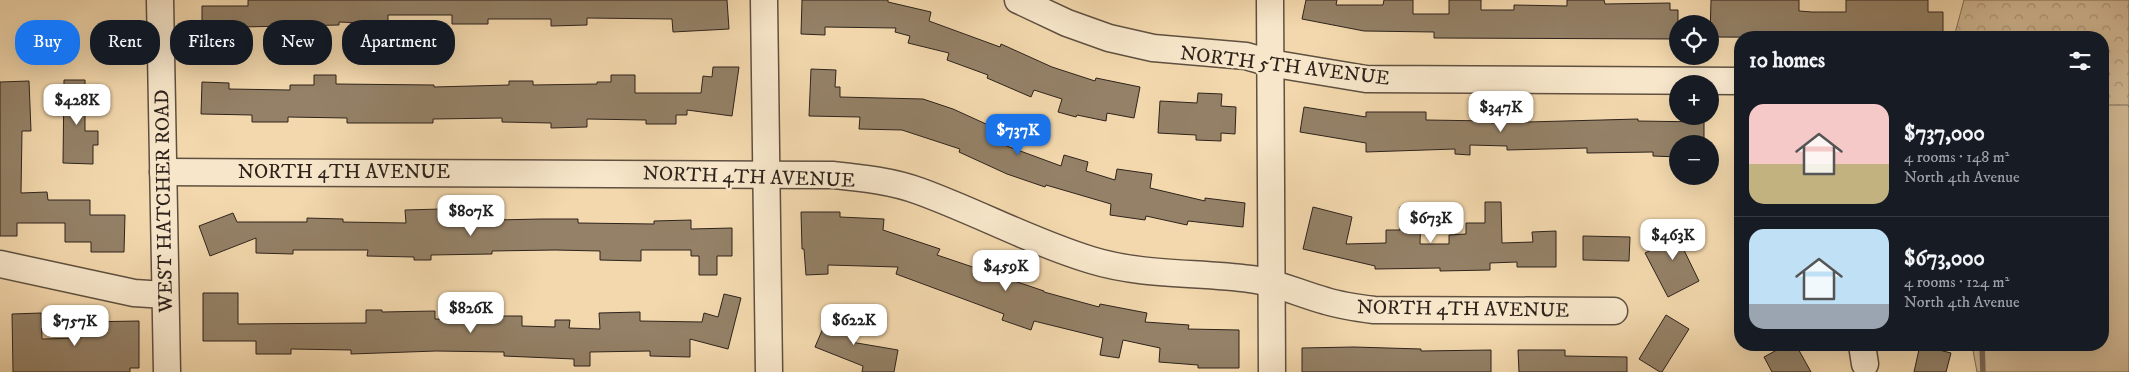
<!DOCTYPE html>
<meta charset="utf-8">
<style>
body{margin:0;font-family:"IM FELL DW Pica",serif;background:#242831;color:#f1f3f6;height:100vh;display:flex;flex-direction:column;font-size:19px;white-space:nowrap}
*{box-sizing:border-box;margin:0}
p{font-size:16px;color:#9ea1a6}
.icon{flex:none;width:28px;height:28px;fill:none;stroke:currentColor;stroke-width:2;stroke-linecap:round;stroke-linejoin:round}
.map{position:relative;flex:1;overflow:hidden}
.drawer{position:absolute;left:1734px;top:31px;width:375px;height:320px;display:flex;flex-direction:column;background:#171b24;border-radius:20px;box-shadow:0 5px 20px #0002}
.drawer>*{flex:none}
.top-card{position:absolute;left:15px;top:20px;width:475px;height:45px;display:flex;gap:10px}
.fabs{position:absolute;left:1669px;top:15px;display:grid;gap:10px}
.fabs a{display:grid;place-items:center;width:50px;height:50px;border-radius:50%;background:#171b24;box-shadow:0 5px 20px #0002;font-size:25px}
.price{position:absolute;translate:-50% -42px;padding:0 11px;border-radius:10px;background:#fff;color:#222;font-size:16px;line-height:32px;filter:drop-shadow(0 1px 2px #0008)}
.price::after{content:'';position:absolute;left:50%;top:30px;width:15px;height:11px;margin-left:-8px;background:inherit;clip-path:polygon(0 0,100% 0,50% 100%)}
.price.selected{background:#1a73e8;color:#fff}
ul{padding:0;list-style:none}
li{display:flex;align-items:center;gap:15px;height:125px;padding:0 15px}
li+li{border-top:1px solid #363941}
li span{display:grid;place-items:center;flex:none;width:140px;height:100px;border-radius:15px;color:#555}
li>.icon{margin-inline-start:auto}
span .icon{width:60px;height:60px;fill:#fffc;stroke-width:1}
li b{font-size:21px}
h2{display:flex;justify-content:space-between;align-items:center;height:60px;padding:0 15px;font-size:21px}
.tag{padding:0 18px;border-radius:20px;background:#171b24;box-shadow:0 5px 20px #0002;font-size:18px;line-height:45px}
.tag.selected{background:#1a73e8;color:#fff}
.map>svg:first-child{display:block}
.green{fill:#d2b994;stroke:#806e58}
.forest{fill:url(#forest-crowns);stroke:#806e58}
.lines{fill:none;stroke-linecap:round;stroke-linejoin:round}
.stream{stroke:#7c6a56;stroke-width:5.5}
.building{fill:#948167;stroke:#2e231c}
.minor-casing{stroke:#5f5040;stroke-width:29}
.minor{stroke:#f7e6ca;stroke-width:26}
.labels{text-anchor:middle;stroke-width:5;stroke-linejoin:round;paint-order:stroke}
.street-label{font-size:20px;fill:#2e231c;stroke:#f7e6ca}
</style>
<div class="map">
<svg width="2129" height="372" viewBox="0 0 2129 372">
<defs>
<pattern id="forest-crowns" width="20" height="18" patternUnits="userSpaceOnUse" patternTransform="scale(1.25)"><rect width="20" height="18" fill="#d2b994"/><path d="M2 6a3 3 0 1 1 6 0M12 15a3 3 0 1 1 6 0" fill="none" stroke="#ab9678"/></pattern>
</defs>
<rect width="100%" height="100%" fill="#f3d8ad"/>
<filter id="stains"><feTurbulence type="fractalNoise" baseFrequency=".004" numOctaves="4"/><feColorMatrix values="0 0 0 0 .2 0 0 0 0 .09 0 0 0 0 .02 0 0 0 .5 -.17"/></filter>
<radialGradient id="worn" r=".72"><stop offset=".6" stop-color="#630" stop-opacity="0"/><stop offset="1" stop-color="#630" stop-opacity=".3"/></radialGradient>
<polygon class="green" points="2129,0 2129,372 1977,372 1972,345 2102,345 2102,38"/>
<polygon class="forest" points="1964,0 2129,0 2129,107 2128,105 2103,105 2102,38 1954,37"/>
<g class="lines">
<polyline class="stream" points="1982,345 1983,372"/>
</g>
<g class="building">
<polygon points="248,0 727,0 729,29 673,32 672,19 587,18 587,25 551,26 551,19 488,19 488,24 452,24 452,15 388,15 388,24 339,22 339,25 240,27 240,47 236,47 236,52 213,52 213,47 202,47 202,6 248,6"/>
<polygon points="802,0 888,0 888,2 931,12 929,21 1000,47 1001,44 1052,67 1095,81 1096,78 1140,87 1134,118 1107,113 1106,121 1077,115 1076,117 1058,112 1062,99 1034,90 1031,97 987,78 988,75 947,60 949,53 908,43 910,36 895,32 896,28 825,27 825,35 801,34"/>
<polygon points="1306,0 1337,0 1336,5 1383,5 1384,0 1413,0 1413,14 1449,14 1449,0 1481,0 1481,10 1514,10 1514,5 1567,6 1567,0 1604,0 1605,4 1670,3 1670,10 1678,10 1678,39 1434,38 1434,32 1364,31 1302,19"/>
<polygon points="1711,0 1799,0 1799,11 1812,12 1846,12 1846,0 1928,0 1928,12 1943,12 1943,38 1710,37"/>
<polygon points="713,67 739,67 732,116 687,110 687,115 676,115 676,124 646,124 646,120 587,119 587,127 551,128 551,123 502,122 502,118 433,119 433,123 347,123 347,118 288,117 288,122 252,122 252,115 201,114 202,82 229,83 229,89 290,90 290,85 314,85 314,75 336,75 336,84 434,85 434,87 509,85 509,81 533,81 533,85 597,84 597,82 611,82 611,75 635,75 635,93 701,93 703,76 712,77"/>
<polygon points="811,69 836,70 835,87 840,87 840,97 923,99 953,109 1008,134 1004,145 1061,166 1064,155 1088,162 1086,171 1115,180 1117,169 1152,174 1150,188 1205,201 1205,198 1245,203 1243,227 1188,221 1187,225 1146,216 1145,220 1110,215 1111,204 1046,185 1045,187 1007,174 959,152 960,149 902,130 859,129 860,117 809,116"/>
<polygon points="64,80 85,80 85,131 98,131 98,145 93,145 93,164 63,163"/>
<polygon points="29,81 31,131 22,131 21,193 47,192 48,200 90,200 90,215 125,215 124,252 91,252 91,242 65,242 65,223 17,223 17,236 0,236 0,82"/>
<polygon points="1198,93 1222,94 1221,106 1236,107 1235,134 1221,133 1221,141 1196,140 1196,135 1158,133 1160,101 1197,103"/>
<polygon points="1304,107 1366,117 1366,112 1426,112 1426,120 1491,121 1491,123 1638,119 1638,121 1704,122 1704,144 1678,144 1678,157 1653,156 1653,152 1587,153 1587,148 1507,150 1507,146 1470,145 1470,155 1455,154 1455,149 1366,152 1366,143 1300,132"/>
<polygon points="1485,202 1501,202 1502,243 1533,242 1532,232 1556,231 1556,267 1517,267 1517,262 1490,263 1490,270 1440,271 1440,268 1375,269 1375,266 1303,249 1313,207 1352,217 1346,244 1386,243 1386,230 1400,230 1400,207 1421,207 1420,244 1449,244 1449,235 1466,234 1466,223 1485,223"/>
<polygon points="441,209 441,224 495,223 495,220 542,219 578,219 578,223 654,224 654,221 691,220 691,229 732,228 732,256 717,256 717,275 699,275 699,256 691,256 691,250 641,250 641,261 600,260 600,251 555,250 492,251 492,254 431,255 431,260 414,260 414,257 367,256 368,250 293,250 293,254 256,253 256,238 210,256 199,226 233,213 237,222 307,222 307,218 343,219 343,222 406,223 405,210"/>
<polygon points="801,212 840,212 840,217 884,219 883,230 940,249 937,255 1044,291 1044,292 1099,307 1100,304 1147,313 1145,322 1189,325 1188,329 1239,330 1239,368 1198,368 1198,365 1159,362 1160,348 1123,340 1119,358 1100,355 1103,338 1034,321 1031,330 1002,320 1004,314 896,274 898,267 828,265 828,274 806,275 804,249 802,249"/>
<polygon points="1685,222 1694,240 1682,246 1699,281 1668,297 1645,253 1664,244 1659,235"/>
<polygon points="1583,236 1630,237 1629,261 1583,260"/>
<polygon points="203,293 238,293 238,324 366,323 366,310 382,310 382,312 435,311 435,319 497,320 497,316 522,316 522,326 555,327 555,320 570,320 569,328 600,329 599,313 640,312 640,321 702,322 704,313 718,317 724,294 741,298 728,349 690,339 690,357 650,356 650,351 590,352 590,366 574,366 574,359 504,356 504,352 436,351 351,354 351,350 291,349 291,354 256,354 256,341 203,341"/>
<polygon points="832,307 849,314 844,328 855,333 851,342 898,350 894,372 862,372 863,366 815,347"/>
<polygon points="41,313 42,339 81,338 81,322 139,321 139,368 130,368 130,372 13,372 12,314"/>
<polygon points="1666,315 1689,329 1662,372 1660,372 1639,359"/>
<polygon points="1786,345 1796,345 1811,372 1772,372 1764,357"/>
<polygon points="1920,345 1951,353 1946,372 1914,372"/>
<polygon points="1354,347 1421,349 1421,351 1491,350 1491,372 1302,372 1302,348"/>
<polygon points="1518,350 1565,350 1565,356 1627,357 1627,372 1519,372"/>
</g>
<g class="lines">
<defs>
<g id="minor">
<polyline points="160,0 167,372"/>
<polyline points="764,0 769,372"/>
<polyline points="1018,0 1067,23 1109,38 1153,48 1246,56 1270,63 1366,79 1740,81"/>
<polyline points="1270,0 1272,372"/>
<path d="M163 172 833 175C862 178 892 181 919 191 977 212 1032 242 1091 260 1143 276 1197 272 1250 279 1276 282 1300 294 1326 301 1342 306 1358 308 1374 310L1614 311"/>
<polyline points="0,264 134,293 165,295"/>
<polyline points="1862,345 1865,364"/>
</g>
</defs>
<use href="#minor" class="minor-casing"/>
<use href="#minor" class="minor"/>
</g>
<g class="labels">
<g class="street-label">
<text transform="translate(1285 65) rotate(7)" y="7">NORTH 5TH AVENUE</text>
<text x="344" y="178">NORTH 4TH AVENUE</text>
<text transform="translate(749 176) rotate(2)" y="7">NORTH 4TH AVENUE</text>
<text transform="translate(163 201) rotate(-91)" y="7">WEST HATCHER ROAD</text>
<text transform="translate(1463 308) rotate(1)" y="7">NORTH 4TH AVENUE</text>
</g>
</g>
<rect width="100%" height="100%" filter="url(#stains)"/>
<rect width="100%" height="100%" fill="url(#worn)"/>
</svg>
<div class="fabs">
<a><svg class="icon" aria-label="locate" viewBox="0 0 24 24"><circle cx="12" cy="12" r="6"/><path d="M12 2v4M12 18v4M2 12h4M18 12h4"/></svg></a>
<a>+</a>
<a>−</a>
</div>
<b class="price" style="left:77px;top:126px">$428K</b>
<b class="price" style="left:1501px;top:133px">$347K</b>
<b class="price selected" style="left:1018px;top:156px">$737K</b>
<b class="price" style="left:471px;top:237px">$807K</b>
<b class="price" style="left:1431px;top:244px">$673K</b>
<b class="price" style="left:1673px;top:261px">$463K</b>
<b class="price" style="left:1006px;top:292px">$459K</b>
<b class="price" style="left:471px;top:334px">$826K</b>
<b class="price" style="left:854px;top:346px">$622K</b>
<b class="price" style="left:75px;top:347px">$757K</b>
<div class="top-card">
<a class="tag selected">Buy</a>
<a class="tag">Rent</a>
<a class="tag">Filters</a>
<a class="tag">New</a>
<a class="tag">Apartment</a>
</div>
<section class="drawer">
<h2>10 homes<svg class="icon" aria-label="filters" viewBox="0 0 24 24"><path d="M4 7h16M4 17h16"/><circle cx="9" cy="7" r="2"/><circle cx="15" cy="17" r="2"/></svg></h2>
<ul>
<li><span style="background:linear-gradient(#f6c9c9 60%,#c2b280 0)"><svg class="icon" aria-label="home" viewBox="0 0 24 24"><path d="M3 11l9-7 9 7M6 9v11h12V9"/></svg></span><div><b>$737,000</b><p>4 rooms · 148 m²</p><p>North 4th Avenue</p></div></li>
<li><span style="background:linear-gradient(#bfe0f5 75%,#9aa5b1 0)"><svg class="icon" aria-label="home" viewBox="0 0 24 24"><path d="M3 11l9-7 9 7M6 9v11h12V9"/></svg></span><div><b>$673,000</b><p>4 rooms · 124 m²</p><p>North 4th Avenue</p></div></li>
</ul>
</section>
</div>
